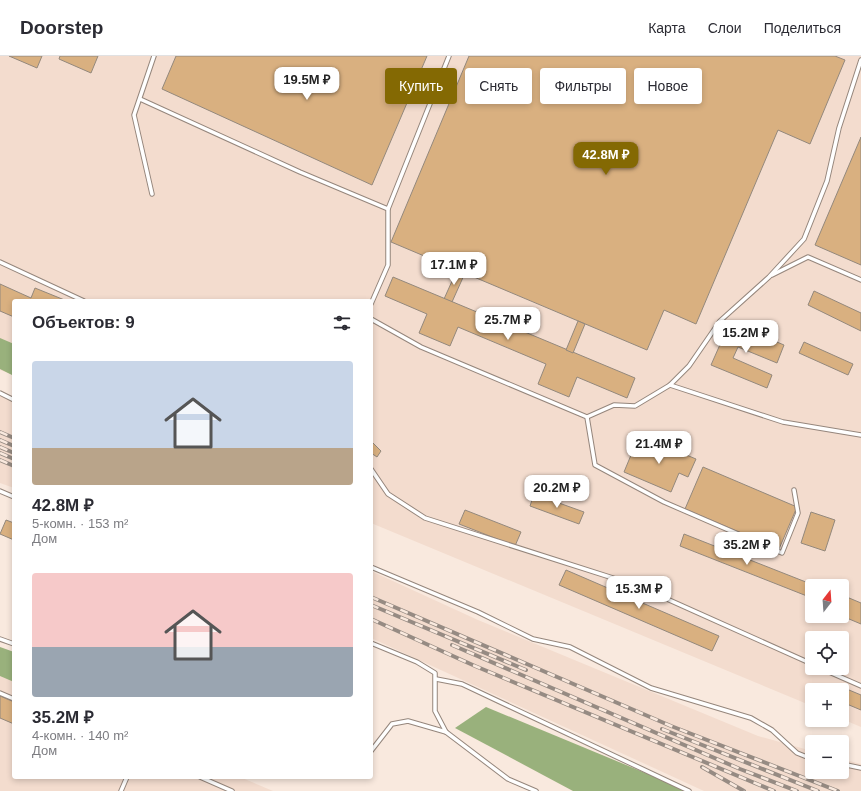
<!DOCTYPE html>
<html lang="ru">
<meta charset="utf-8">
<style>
body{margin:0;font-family:Arial,sans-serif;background:#f7f7f7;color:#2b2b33;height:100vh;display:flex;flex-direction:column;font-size:15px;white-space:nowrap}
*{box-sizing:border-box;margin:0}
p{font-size:13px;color:#7c7c81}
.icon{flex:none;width:22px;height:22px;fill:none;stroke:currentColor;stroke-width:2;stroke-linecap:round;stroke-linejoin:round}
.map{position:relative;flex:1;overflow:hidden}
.drawer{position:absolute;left:12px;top:243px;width:361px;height:480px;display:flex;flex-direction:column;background:#fff;border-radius:4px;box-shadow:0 2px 6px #0003}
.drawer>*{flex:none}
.guide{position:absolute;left:385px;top:12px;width:380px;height:36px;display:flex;gap:8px}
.needle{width:26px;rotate:17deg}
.controls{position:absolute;left:805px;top:523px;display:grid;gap:8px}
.controls a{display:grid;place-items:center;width:44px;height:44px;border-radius:4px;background:#fff;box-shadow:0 2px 6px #0003;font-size:20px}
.price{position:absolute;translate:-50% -34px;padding:0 9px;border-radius:8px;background:#fff;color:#222;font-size:13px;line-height:26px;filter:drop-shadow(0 1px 2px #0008)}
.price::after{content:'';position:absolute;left:50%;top:24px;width:12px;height:9px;margin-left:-6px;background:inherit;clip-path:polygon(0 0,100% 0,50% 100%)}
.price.current{background:#846903;color:#fff}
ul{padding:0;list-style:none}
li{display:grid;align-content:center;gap:8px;height:212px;padding:0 20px}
li span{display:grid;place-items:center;height:124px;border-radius:4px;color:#555}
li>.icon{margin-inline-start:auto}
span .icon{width:72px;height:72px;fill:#fffc;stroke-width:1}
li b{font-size:17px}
h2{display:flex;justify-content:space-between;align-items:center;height:48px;padding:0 20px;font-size:17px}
.pill{padding:0 14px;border-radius:4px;background:#fff;box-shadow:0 2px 6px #0003;font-size:14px;line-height:36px}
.pill.current{background:#846903;color:#fff}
header{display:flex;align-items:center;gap:24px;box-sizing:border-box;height:56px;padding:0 20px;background:#fff;border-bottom:1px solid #e1e1e2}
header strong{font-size:19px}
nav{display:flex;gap:22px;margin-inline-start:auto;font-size:14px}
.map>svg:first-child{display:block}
.built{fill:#f3dcce;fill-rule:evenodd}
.forest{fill:#99b17c}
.building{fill:#d9b080;stroke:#93887c}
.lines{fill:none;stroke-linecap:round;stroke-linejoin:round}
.lane-casing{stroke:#95867c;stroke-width:5.5}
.lane{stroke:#fff;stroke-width:3.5}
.rail-casing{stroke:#968b83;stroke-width:4}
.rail{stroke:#f9e9de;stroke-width:2.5;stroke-dasharray:8;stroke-linecap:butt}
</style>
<header>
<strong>Doorstep</strong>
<nav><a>Карта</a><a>Слои</a><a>Поделиться</a></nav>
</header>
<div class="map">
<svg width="861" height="735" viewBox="0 0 861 735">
<rect width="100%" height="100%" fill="#f9e9de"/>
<g class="built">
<path d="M0 0H861V671L842 663V634H812V650L371 467V245H14V319L0 314ZM812 530H842V560H812ZM812 582H842V612H812Z"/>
<polygon points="0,335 14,341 14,432 0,427"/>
<polygon points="371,515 478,564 758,680 812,695 812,716 842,716 842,703 861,708 861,735 704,735 371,582"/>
<polygon points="0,619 14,625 14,721 240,721 273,735 0,735"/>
</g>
<g class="forest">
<polygon points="0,282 14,288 14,320 0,313"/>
<polygon points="0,591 14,596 14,626 0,620"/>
<polygon points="486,651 689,735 573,735 455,672"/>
</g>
<g class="building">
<polygon points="9,0 42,0 37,12"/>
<polygon points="60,0 98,0 91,17 59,3"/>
<polygon points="176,0 427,0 372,129 162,33"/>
<polygon points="469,0 835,0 845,4 810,88 778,74 696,268 664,254 647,294 391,186"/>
<polygon points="861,81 861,209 815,189"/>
<polygon points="457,214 465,217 452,246 444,243"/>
<polygon points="393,221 635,322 627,342 577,321 569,341 538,328 546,308 458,271 450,290 419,277 427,258 385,240"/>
<polygon points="0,228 31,242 35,232 67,245 14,245 14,261 0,255"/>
<polygon points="814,235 861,257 861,275 808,249"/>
<polygon points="578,265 585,268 573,297 566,294"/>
<polygon points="730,266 784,289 777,307 738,291 733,302 772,319 767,332 711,309"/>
<polygon points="804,286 853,308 848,319 799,297"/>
<polygon points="648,383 696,403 688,421 679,417 671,436 624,416 636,387 645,391"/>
<polygon points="371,385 381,395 377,401 371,397"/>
<polygon points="703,411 797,451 779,493 685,453"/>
<polygon points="534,438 584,456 579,468 530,450"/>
<polygon points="465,454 521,476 515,490 459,468"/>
<polygon points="811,456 835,464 825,495 801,487"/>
<polygon points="6,464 14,467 14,484 0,478"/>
<polygon points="684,478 816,530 812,530 812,542 680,490"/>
<polygon points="566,514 719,580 712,595 559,529"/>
<polygon points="842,539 861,547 861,568 842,560"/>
<polygon points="837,629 861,639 861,654 842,646 842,634 834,634"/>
<polygon points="0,640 14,646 14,668 0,662"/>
</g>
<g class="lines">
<defs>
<g id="lane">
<polyline points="861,4 839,72 827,125 804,183 769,221 720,265 689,310 670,329 783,366 861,379"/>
<polyline points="140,43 300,116 388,153"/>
<polyline points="152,138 134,59 154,0"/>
<polyline points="0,206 84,245"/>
<polyline points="772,219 808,201 861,224"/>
<polyline points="371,248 388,209 388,153 449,0"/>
<polyline points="371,263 421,291 587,361 595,409 664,446 782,497 798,457 794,434"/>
<polyline points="0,337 14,344"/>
<polyline points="587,361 614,349 635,350 670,329"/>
<polyline points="371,413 388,438 425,462 638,530 812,608"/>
<polyline points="0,435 14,441"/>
<polyline points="371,511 478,556 533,583 570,591 651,632 751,662 772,674 797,697 812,703"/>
<polyline points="0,583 14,588"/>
<polyline points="371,587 417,606 435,617 435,655 446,676 508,723 536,735"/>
<polyline points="820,612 861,630"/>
<polyline points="436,623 462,628 689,735"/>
<polyline points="0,637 14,643"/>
<polyline points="371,695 392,668 408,665 446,676"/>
<polyline points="842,708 861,712"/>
<polyline points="200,721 232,735"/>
<polyline points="121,735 127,721"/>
</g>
</defs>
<use href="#lane" class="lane-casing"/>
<use href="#lane" class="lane"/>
<defs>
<g id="rail">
<polyline points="0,376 14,382"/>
<polyline points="0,384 14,390"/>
<polyline points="0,391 14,397"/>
<polyline points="0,397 14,403"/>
<polyline points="0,404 14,410"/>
<polyline points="371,541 671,670 838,735"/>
<polyline points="371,549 526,614"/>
<polyline points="371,563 475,610 774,735"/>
<polyline points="452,589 740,713 797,735"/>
<polyline points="662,673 818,735"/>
<polyline points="702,711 744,735"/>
</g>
</defs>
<use href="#rail" class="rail-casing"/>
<use href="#rail" class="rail"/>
</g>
</svg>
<div class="controls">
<a><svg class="needle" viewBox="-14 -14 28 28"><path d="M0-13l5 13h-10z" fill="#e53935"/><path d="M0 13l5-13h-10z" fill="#7c7c81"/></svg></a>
<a><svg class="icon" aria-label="locate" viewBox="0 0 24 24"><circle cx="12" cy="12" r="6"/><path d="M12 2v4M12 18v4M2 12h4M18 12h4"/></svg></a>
<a>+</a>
<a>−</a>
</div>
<b class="price" style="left:307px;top:45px">19.5M ₽</b>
<b class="price current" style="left:606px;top:120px">42.8M ₽</b>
<b class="price" style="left:454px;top:230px">17.1M ₽</b>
<b class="price" style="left:508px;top:285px">25.7M ₽</b>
<b class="price" style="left:746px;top:298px">15.2M ₽</b>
<b class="price" style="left:659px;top:409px">21.4M ₽</b>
<b class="price" style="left:557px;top:453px">20.2M ₽</b>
<b class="price" style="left:747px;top:510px">35.2M ₽</b>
<b class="price" style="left:639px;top:554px">15.3M ₽</b>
<div class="guide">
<a class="pill current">Купить</a>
<a class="pill">Снять</a>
<a class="pill">Фильтры</a>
<a class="pill">Новое</a>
</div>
<section class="drawer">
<h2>Объектов: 9<svg class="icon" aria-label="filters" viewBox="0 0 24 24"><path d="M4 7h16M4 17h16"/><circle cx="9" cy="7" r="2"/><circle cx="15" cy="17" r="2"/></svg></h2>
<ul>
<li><span style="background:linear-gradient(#c9d6e8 70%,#b9a48a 0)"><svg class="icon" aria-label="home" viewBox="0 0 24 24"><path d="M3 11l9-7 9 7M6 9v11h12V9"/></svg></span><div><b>42.8M ₽</b><p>5-комн. · 153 m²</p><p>Дом</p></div></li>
<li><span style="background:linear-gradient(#f6c9c9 60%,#9aa5b1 0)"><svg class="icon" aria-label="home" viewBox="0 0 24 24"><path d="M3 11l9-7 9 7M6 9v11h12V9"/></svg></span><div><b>35.2M ₽</b><p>4-комн. · 140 m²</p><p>Дом</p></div></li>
</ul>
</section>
</div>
